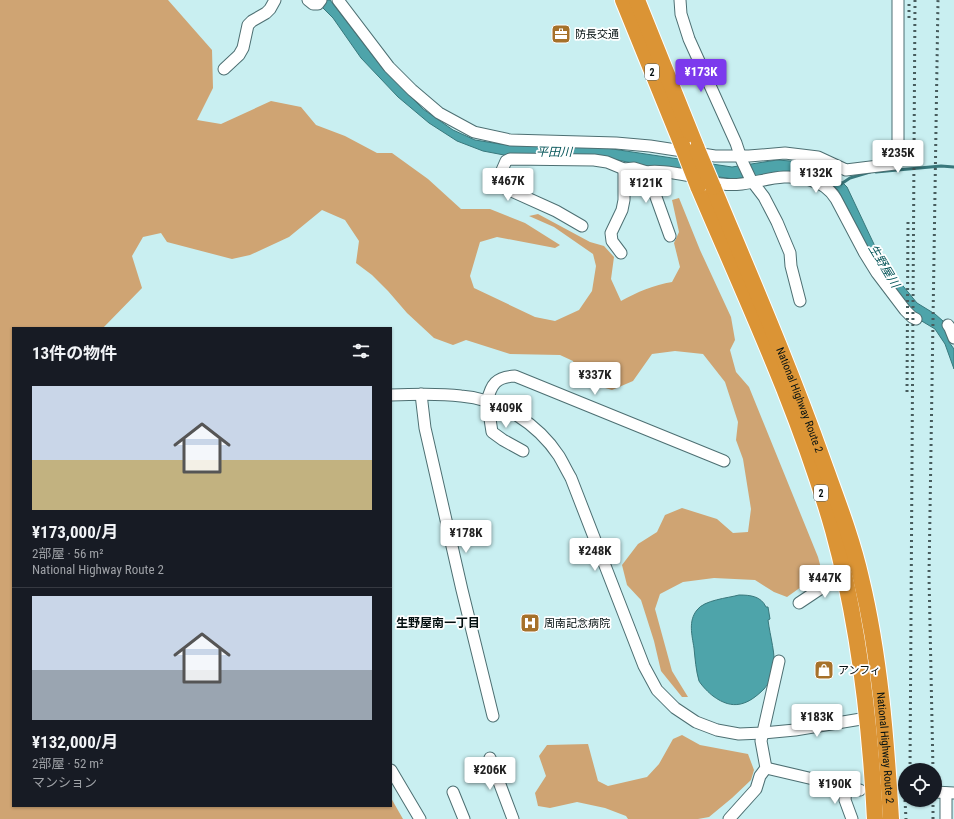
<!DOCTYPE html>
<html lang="ja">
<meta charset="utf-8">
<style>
body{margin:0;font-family:"Roboto Condensed","Noto Sans JP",sans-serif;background:#20242c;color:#f1f3f6;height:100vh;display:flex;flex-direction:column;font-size:15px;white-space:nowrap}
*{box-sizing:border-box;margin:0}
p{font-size:13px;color:#9ea1a6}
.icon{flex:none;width:22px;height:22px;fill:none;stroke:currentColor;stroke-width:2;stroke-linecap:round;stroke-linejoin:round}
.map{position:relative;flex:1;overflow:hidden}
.panel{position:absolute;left:12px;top:327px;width:380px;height:480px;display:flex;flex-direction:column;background:#171b24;border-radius:0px;box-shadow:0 1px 3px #0004}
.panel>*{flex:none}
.controls{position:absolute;left:898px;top:763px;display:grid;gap:8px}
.controls a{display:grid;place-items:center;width:44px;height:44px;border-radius:50%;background:#171b24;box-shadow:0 1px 3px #0004;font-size:20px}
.price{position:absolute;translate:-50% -34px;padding:0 9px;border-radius:4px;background:#fff;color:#222;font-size:13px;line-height:26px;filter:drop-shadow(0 1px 2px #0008)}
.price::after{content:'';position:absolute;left:50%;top:24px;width:12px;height:9px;margin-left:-6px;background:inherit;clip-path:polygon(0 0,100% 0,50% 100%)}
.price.active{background:#7c3aed;color:#fff}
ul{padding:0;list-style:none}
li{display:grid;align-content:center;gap:8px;height:212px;padding:0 20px}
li+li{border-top:1px solid #363941}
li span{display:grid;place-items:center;height:124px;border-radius:0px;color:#555}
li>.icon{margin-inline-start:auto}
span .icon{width:72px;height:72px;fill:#fffc;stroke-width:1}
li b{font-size:17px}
h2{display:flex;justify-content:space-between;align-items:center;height:48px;padding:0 20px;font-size:17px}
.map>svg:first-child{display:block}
.forest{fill:#cfa473}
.water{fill:#4ea4aa;stroke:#38787c}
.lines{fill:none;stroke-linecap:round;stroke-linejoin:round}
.stream{stroke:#38787c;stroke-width:3}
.minor-tunnel{stroke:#abcecf;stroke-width:11;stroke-dasharray:11 5.5;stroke-linecap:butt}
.minor-casing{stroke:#4d6f72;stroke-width:13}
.highway-casing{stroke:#fff;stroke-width:18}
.minor{stroke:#fff;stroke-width:11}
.highway{stroke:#db9435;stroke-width:16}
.rail{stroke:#475c5d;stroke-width:3;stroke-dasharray:2 4;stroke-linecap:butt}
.highway-bridge-casing{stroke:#fff;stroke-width:18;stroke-linecap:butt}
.highway-bridge{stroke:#db9435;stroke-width:16}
.labels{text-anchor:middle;stroke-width:3.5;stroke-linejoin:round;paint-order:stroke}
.shield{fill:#fff;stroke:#4f5858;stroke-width:1}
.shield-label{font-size:10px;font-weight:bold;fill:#041011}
.poi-label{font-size:11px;fill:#041011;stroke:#fff;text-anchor:start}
.street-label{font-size:11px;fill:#041011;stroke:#fff}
.water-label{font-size:12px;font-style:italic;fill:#045458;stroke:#fff}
.neighbourhood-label{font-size:12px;font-weight:bold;fill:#041011;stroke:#fff}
</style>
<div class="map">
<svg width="954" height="819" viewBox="0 0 954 819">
<rect width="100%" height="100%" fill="#c9eff1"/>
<g class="forest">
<path d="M0 0H168L212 50 213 88 197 120 221 124 271 101 301 107 316 125 345 136 377 153H392L428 179 461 209H490L525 223 560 245 555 248 497 237 480 242 470 276 474 288 535 317 555 321 579 310 592 291 596 266 593 254 554 227 529 216 538 214 590 242 604 246 614 257 611 279 621 301C637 292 654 285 672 282L680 267 674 243 679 232 672 200 679 198 700 250 731 317 735 340 730 350 736 372 749 387 818 557 822 572 787 597 774 592 755 580 714 578 683 582 660 594 655 609 672 671 688 697H682L661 671 654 641 641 600 627 585 622 565 638 544 657 532 665 515 682 508 717 519 733 533 748 532 751 509 743 459 736 440 738 422 725 382 703 354 675 351 652 354 633 381 612 390 588 383 577 374 573 361 560 355 510 354 466 340 453 345 434 338 407 313 388 291 372 275 356 263 359 241 345 220 322 210 289 237 250 255 232 259 167 242 161 233 143 237 132 256 142 288 103 328H13V806H391V798L403 819H0Z"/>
<polygon points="682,735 700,745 748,754 754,770 751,780 732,798 709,817 698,819 628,819 626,816 605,808 577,802 550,808 538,806 535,793 546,776 539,756 547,745 588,744 598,781 608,786 647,777 659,764 673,739"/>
</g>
<g class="water">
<polygon points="315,0 330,0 383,69 423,109 453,130 475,140 500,144 586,145 732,167 777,160 804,162 831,171 847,187 881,259 917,303 935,314 943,321 949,342 954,349 954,369 945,344 935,329 920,320 891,284 869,249 838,190 827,180 809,173 783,172 734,179 668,170 602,157 504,155 483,151 457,141 429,123 398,97 361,58 333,18"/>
<path d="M739 595C750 595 761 596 766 607H768L770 619 768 620C770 636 776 655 774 671 773 678 768 684 764 689 748 705 733 711 713 696 709 693 702 686 699 681 696 671 695 658 694 648 692 635 688 621 697 610 704 600 728 598 739 595Z"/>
</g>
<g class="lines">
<g class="stream">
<polyline points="876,172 941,166 954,167"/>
<polyline points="841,184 850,178 870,172"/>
</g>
<polyline class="minor-tunnel" points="884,791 905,791"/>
<defs>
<g id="minor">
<polyline points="308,0 313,4 318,4 321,0"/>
<polyline points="338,0 389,67 412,90 439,113 474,132 510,140 616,143 650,146 715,156 749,156 785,153 818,157 846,170 895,164 898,158 898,0"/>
<polyline points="680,0 681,14 689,39 736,143 742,161 751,180 764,197 777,222 790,253 791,266 800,301"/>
<polyline points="224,69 239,55 243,48 248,25 252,21 266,13 270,9 275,0"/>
<path d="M647 172C660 169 691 176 704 179 710 181 716 184 722 184 754 188 776 170 810 180 822 184 829 188 836 199L864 252 877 273 905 310 912 317 916 319"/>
<polyline points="582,226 556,211 496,184 506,161 510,159 594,160 607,162 624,169 634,168 647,172 670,236"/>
<polyline points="621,253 612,241 611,233 622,210 624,200 624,169"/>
<polyline points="948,325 950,328 954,338"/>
<polyline points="421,394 425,428 462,590 493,716"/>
<path d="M391 395C414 394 438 393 461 396 500 399 538 424 559 456 563 463 567 471 571 478L644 666 657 690 675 708 696 722 717 730 739 734 763 733 795 730 873 717"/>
<path d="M487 402C491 384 496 377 515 376L724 461"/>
<polyline points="493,403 490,419 492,432 503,440 523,451"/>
<polyline points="799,603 829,583 845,580"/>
<polyline points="490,758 513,819"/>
<polyline points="766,768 860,790"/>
<polyline points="391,770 420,819"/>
<polyline points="846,788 845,800 852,819"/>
<polyline points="453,792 464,819"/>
<polyline points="935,792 954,793"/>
<polyline points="729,819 756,789 760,776 766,768 761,741 779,661"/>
<polyline points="946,819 946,793"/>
</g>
<g id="highway">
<polyline points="623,0 682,145"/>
<polyline points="637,0 697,149"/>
<path d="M698 186C746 299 799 411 833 530 859 624 870 722 875 819"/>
<path id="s1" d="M713 187C751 278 790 368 823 461 837 500 852 538 861 578 880 657 886 738 891 819"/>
</g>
</defs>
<use href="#minor" class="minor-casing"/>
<use href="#highway" class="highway-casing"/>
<use href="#minor" class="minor"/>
<use href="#highway" class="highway"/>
<g class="rail">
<polyline points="909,18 909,0"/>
<polyline points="907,392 908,222"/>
<polyline points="910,770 915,0"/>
<polyline points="933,770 929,576 938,0"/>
<polyline points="905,800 906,819"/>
<polyline points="933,819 933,800"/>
</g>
<defs>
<g id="highway-bridge">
<polyline points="682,145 698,186"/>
<polyline points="697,149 713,187"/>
</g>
</defs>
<use href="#highway-bridge" class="highway-bridge-casing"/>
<use href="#highway-bridge" class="highway-bridge"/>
</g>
<defs>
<symbol id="office-square" viewBox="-11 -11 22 22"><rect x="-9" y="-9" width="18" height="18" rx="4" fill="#a6712a" stroke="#fff"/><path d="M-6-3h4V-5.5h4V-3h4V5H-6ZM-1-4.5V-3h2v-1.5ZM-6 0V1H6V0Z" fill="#fff"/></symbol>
<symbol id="hospital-square" viewBox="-11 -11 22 22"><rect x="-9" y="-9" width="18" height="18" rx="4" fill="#a6712a" stroke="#fff"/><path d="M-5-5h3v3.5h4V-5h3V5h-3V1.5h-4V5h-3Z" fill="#fff"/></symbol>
<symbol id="shop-square" viewBox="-11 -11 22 22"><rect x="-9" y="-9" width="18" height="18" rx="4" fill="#a6712a" stroke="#fff"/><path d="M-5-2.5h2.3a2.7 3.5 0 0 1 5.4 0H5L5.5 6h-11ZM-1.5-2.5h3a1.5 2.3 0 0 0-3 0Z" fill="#fff"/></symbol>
</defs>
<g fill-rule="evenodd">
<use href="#office-square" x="550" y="23" width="22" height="22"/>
<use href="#hospital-square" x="519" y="612" width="22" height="22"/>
<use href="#shop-square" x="813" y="659" width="22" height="22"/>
</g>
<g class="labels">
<g class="shield">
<rect x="645" y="64" width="14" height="16" rx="3"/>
<rect x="814" y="485" width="14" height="16" rx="3"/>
</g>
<g class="shield-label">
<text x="652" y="76">2</text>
<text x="821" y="497">2</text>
</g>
<g class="poi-label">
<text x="575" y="38">防長交通</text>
<text x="544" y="627">周南記念病院</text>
<text x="838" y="674">アンフィ</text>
</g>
<g class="street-label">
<text dy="4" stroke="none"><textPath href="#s1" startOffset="230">National Highway Route 2</textPath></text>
<text dy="4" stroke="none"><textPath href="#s1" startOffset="590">National Highway Route 2</textPath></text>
</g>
<g class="water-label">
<text transform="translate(554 152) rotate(1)" y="4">平田川</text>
<text transform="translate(884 266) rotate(59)" y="4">生野屋川</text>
</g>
<g class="neighbourhood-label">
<text x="438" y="627">生野屋南一丁目</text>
</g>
</g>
</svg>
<div class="controls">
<a><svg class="icon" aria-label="locate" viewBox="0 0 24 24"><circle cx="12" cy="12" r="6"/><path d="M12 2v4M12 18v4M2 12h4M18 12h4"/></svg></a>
</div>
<b class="price active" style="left:701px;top:93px">¥173K</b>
<b class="price" style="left:898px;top:174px">¥235K</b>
<b class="price" style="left:816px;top:194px">¥132K</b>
<b class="price" style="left:508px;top:202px">¥467K</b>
<b class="price" style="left:646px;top:204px">¥121K</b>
<b class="price" style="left:595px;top:396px">¥337K</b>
<b class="price" style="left:506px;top:429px">¥409K</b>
<b class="price" style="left:466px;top:554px">¥178K</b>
<b class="price" style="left:595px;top:572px">¥248K</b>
<b class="price" style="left:825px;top:599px">¥447K</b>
<b class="price" style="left:817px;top:738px">¥183K</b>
<b class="price" style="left:490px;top:791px">¥206K</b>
<b class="price" style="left:835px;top:805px">¥190K</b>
<section class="panel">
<h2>13件の物件<svg class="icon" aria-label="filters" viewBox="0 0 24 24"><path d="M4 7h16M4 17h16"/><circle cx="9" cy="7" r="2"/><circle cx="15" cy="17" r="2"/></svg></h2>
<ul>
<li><span style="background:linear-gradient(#c9d6e8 60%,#c2b280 0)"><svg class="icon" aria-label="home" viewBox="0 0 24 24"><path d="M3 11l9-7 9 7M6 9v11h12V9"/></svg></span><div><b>¥173,000/月</b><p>2部屋 · 56 m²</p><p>National Highway Route 2</p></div></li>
<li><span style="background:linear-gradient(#c9d6e8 60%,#9aa5b1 0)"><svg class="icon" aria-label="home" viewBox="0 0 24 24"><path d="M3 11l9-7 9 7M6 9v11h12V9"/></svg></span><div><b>¥132,000/月</b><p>2部屋 · 52 m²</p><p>マンション</p></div></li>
</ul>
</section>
</div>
